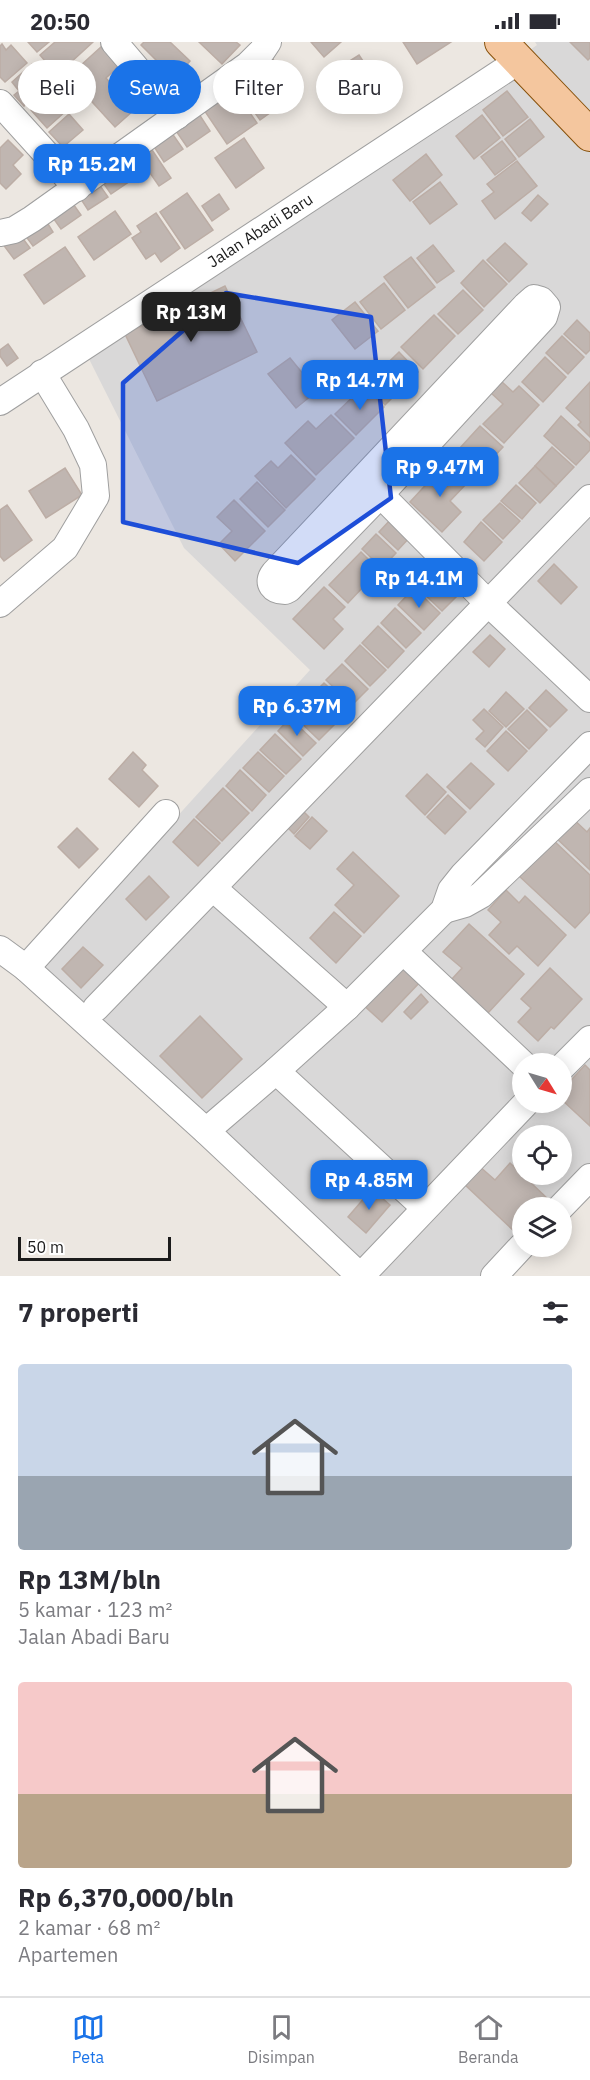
<!DOCTYPE html>
<html lang="id">
<meta charset="utf-8">
<style>
body{margin:0;font-family:"IBM Plex Sans",sans-serif;background:#f7f7f7;color:#2b2b33;height:100vh;display:flex;flex-direction:column;font-size:22px;white-space:nowrap}
*{box-sizing:border-box;margin:0}
p{font-size:20px;color:#7c7c81}
.icon{flex:none;width:33px;height:33px;fill:none;stroke:currentColor;stroke-width:2;stroke-linecap:round;stroke-linejoin:round}
.map{position:relative;height:1234px;overflow:hidden}
.panel{display:flex;flex-direction:column;background:#fff;flex:1}
.panel>*{flex:none}
.banner{position:absolute;left:18px;top:18px;width:555px;height:54px;display:flex;gap:12px}
.needle{width:39px;rotate:127deg}
.controls{position:absolute;left:512px;top:1011px;display:grid;gap:12px}
.controls a{display:grid;place-items:center;width:60px;height:60px;border-radius:50%;background:#fff;box-shadow:0 3px 15px #0003;font-size:30px}
.scale{position:absolute;left:18px;bottom:15px;width:153px;box-sizing:border-box;padding-left:6px;border:3px solid #1b1b1b;border-top:0;font-size:16px;line-height:21px;white-space:nowrap;color:#1b1b1b;-webkit-text-stroke:4px #fff;paint-order:stroke}
.price{position:absolute;translate:-50% -51px;padding:0 14px;border-radius:12px;background:#1a73e8;color:#fff;font-size:20px;line-height:39px;filter:drop-shadow(0 2px 3px #0008)}
.price::after{content:'';position:absolute;left:50%;top:36px;width:18px;height:14px;margin-left:-9px;background:inherit;clip-path:polygon(0 0,100% 0,50% 100%)}
.price.selected{background:#222;color:#fff}
ul{padding:0;list-style:none}
li{display:grid;align-content:center;gap:12px;height:318px;padding:0 18px}
li span{display:grid;place-items:center;height:186px;border-radius:6px;color:#555}
li>.icon{margin-inline-start:auto}
span .icon{width:108px;height:108px;fill:#fffc;stroke-width:1}
li b{font-size:26px}
h2{display:flex;justify-content:space-between;align-items:center;height:72px;padding:0 18px;font-size:26px}
.pill{padding:0 21px;border-radius:27px;background:#fff;box-shadow:0 3px 15px #0003;font-size:21px;line-height:54px}
.pill.selected{background:#1a73e8;color:#fff}
.status{display:flex;justify-content:space-between;align-items:center;height:42px;padding:0 30px;background:#fff;direction:ltr}
.status svg{height:16px;fill:currentColor}
.tabs{display:flex;justify-content:space-around;align-items:center;height:84px;border-top:2px solid #e1e1e2;background:#fff;font-size:16px;color:#7c7c81}
.tabs a{display:grid;justify-items:center;gap:3px}
.tabs .selected{color:#1a73e8}
.map>svg:first-child{display:block}
.residential{fill:#d9d8d8;fill-rule:evenodd}
.building{fill:#c0b6b1;stroke:#bcada5;stroke-width:1.5}
.lines{fill:none;stroke-linecap:round;stroke-linejoin:round}
.minor-casing{stroke:#9f9f9f;stroke-width:28}
.major-casing{stroke:#87510b;stroke-width:34}
.minor{stroke:#fff;stroke-width:26}
.major{stroke:#f4c69e;stroke-width:32}
.marked{fill:#1d4ed8;fill-opacity:0.2;stroke:#1d4ed8;stroke-width:4.5;stroke-linejoin:round}
.labels{text-anchor:middle;stroke-width:5;stroke-linejoin:round;paint-order:stroke}
.street-label{font-size:16px;fill:#1b1b1b;stroke:#fff}
</style>
<div class="status"><b>20:50</b><svg viewBox="0 0 49 12"><path d="M0 12V9h3v3zM5 12V6h3v6zM10 12V3h3v9zM15 12V0h3v12zM26 1h20v11H26zM47 4h2v5h-2z"/></svg></div>
<div class="map">
<svg width="590" height="1234" viewBox="0 0 590 1234">
<rect width="100%" height="100%" fill="#ece7e1"/>
<path class="residential" d="M535 0H590V1144L561 1166H522V1204L503 1234H369L37 929 310 628 184 506 88 315 537 3ZM522 1022H561V1060H522ZM522 1094H561V1132H522Z"/>
<g class="building">
<polygon points="28,0 49,0 37,10"/>
<polygon points="55,0 93,0 57,33 40,13"/>
<polygon points="144,0 170,0 190,19 175,36 173,34 168,39 157,29 162,24 141,3"/>
<polygon points="199,0 236,0 240,3 222,22"/>
<polygon points="311,0 341,0 324,15"/>
<polygon points="403,0 451,0 417,22"/>
<polygon points="570,0 590,0 590,16 588,18"/>
<polygon points="2,2 6,8 11,3 27,21 5,40 0,35 0,4"/>
<polygon points="102,4 119,24 106,36 134,68 115,85 84,51 95,42 80,24"/>
<polygon points="359,13 385,53 362,67 337,27"/>
<polygon points="272,16 286,36 267,50 278,65 260,78 235,42"/>
<polygon points="32,22 52,43 31,62 28,59 24,64 14,53 19,49 12,40"/>
<polygon points="61,41 77,59 47,86 31,68"/>
<polygon points="232,45 257,81 227,102 202,65"/>
<polygon points="507,49 528,75 503,94 483,68"/>
<polygon points="197,69 210,89 187,105 174,86"/>
<polygon points="69,72 83,88 63,105 49,90"/>
<polygon points="482,73 500,96 474,117 456,94"/>
<polygon points="530,77 544,95 519,115 505,97"/>
<polygon points="169,87 183,107 164,120 151,100"/>
<polygon points="244,96 264,126 236,146 215,116"/>
<polygon points="8,98 23,113 13,123 21,132 6,147 0,141 0,106"/>
<polygon points="502,99 516,117 495,133 481,115"/>
<polygon points="148,102 171,136 159,144 148,128 144,131 131,113"/>
<polygon points="426,112 442,133 410,159 393,138"/>
<polygon points="517,119 537,144 495,177 482,159 494,150 487,142"/>
<polygon points="121,120 133,137 111,152 99,135"/>
<polygon points="96,138 108,155 88,168 77,151"/>
<polygon points="440,140 457,162 430,182 413,160"/>
<polygon points="187,151 213,188 185,207 160,170"/>
<polygon points="219,152 229,167 212,179 202,164"/>
<polygon points="538,153 548,162 531,179 522,171"/>
<polygon points="71,159 81,173 61,187 51,173"/>
<polygon points="115,169 131,192 94,218 78,195"/>
<polygon points="156,171 180,206 161,220 155,211 146,217 132,196 141,190 137,184"/>
<polygon points="43,174 53,190 33,204 22,189"/>
<polygon points="18,190 30,206 14,217 2,201"/>
<polygon points="505,201 527,222 509,240 487,218"/>
<polygon points="433,203 454,229 437,241 417,216"/>
<polygon points="65,205 85,234 44,262 24,233"/>
<polygon points="411,215 435,245 408,266 384,235"/>
<polygon points="483,218 507,242 484,265 461,241"/>
<polygon points="384,241 405,268 381,287 360,260"/>
<polygon points="225,244 257,310 157,359 125,292"/>
<polygon points="463,248 483,268 458,292 438,272"/>
<polygon points="355,260 378,289 355,307 332,278"/>
<polygon points="434,273 455,294 423,327 401,305"/>
<polygon points="577,278 590,291 590,308 586,312 564,292"/>
<polygon points="562,294 584,315 568,332 546,311"/>
<polygon points="8,302 18,316 7,324 0,314 0,308"/>
<polygon points="399,310 418,330 385,363 365,343"/>
<polygon points="545,315 566,335 543,360 522,340"/>
<polygon points="290,316 317,349 296,366 268,332"/>
<polygon points="501,339 513,350 519,344 539,363 504,401 483,382 503,362 490,350"/>
<polygon points="590,340 590,395 578,383 581,380 566,366"/>
<polygon points="364,344 384,365 356,393 335,372"/>
<polygon points="331,373 354,396 316,433 285,401 308,379 316,387"/>
<polygon points="561,374 590,401 590,408 576,423 544,394"/>
<polygon points="480,384 503,405 472,438 449,418"/>
<polygon points="552,405 574,425 556,444 535,424"/>
<polygon points="291,413 315,437 286,466 255,434 271,419 278,426"/>
<polygon points="445,422 467,441 450,459 461,470 442,490 410,460"/>
<polygon points="535,424 556,444 540,461 519,441"/>
<polygon points="65,426 82,453 46,476 29,449"/>
<polygon points="257,440 285,468 268,485 240,457"/>
<polygon points="516,443 536,461 522,477 501,459"/>
<polygon points="234,458 265,489 235,519 219,502 232,489 217,475"/>
<polygon points="500,461 520,479 503,497 483,478"/>
<polygon points="7,463 32,498 4,519 0,514 0,468"/>
<polygon points="391,477 410,495 398,508 379,490"/>
<polygon points="481,480 502,500 484,519 464,500"/>
<polygon points="376,492 396,511 382,526 362,507"/>
<polygon points="361,510 379,528 348,561 329,543"/>
<polygon points="554,522 577,545 561,562 538,539"/>
<polygon points="430,529 457,554 442,569 416,544"/>
<polygon points="324,545 345,565 333,577 343,587 324,607 293,577"/>
<polygon points="414,546 440,571 424,588 398,563"/>
<polygon points="395,566 421,591 406,606 381,581"/>
<polygon points="378,584 404,609 388,626 362,601"/>
<polygon points="490,593 505,607 489,625 473,610"/>
<polygon points="360,603 386,628 370,644 345,619"/>
<polygon points="342,622 368,647 352,663 326,638"/>
<polygon points="324,641 350,665 336,680 310,655"/>
<polygon points="546,648 567,668 550,685 529,666"/>
<polygon points="506,650 524,667 506,685 489,669"/>
<polygon points="308,658 334,683 319,698 293,673"/>
<polygon points="484,667 503,685 485,705 476,697 484,689 473,678"/>
<polygon points="527,668 547,688 529,707 508,687"/>
<polygon points="290,676 316,701 303,714 278,689"/>
<polygon points="506,689 527,709 508,729 487,709"/>
<polygon points="275,692 301,717 286,732 260,708"/>
<polygon points="133,710 146,723 142,728 158,744 139,765 109,737"/>
<polygon points="258,710 284,734 269,750 243,726"/>
<polygon points="471,721 494,742 470,767 447,745"/>
<polygon points="240,728 266,753 252,769 226,744"/>
<polygon points="427,732 446,750 425,773 406,754"/>
<polygon points="223,746 249,771 222,799 196,775"/>
<polygon points="448,753 466,770 445,792 427,775"/>
<polygon points="299,765 309,775 294,792 284,782"/>
<polygon points="570,774 587,790 590,786 590,828 553,793"/>
<polygon points="312,775 327,789 310,807 295,794"/>
<polygon points="194,777 220,801 198,824 173,800"/>
<polygon points="77,786 98,807 79,826 58,805"/>
<polygon points="552,797 590,833 590,870 575,886 518,833"/>
<polygon points="353,810 399,854 364,891 335,863 354,843 337,827"/>
<polygon points="149,834 169,855 146,878 126,857"/>
<polygon points="506,848 519,861 525,854 566,893 538,924 517,904 509,912 489,893 501,880 488,868"/>
<polygon points="334,870 361,894 336,921 310,896"/>
<polygon points="469,882 524,932 488,971 452,937 462,926 443,910"/>
<polygon points="83,905 103,923 81,946 62,927"/>
<polygon points="401,918 422,938 382,980 360,960"/>
<polygon points="550,926 582,957 554,987 551,985 538,999 518,980 531,966 521,957"/>
<polygon points="421,952 428,960 411,977 404,970"/>
<polygon points="200,974 242,1017 202,1056 160,1014"/>
<polygon points="585,1023 590,1028 590,1084 561,1057 561,1049"/>
<polygon points="510,1121 548,1157 541,1166 522,1166 522,1185 516,1191 463,1141 479,1124 495,1138"/>
<polygon points="372,1147 390,1163 366,1191 348,1175"/>
</g>
<g class="lines">
<defs>
<g id="minor">
<polyline points="114,0 177,74"/>
<polyline points="0,61 77,146"/>
<polyline points="0,191 14,188 32,177 248,23 262,9 268,0"/>
<path d="M534 256 541 258 547 265 544 275 380 453 289 547 285 549C273 549 266 541 274 531L526 263Z"/>
<polyline points="0,360 520,18"/>
<polyline points="369,441 488,561 590,657"/>
<polyline points="0,562 65,506 96,454 93,423 76,387 42,331"/>
<polyline points="213,846 347,965"/>
<polyline points="444,868 465,862 481,853 590,749"/>
<polyline points="0,907 26,926 206,1089 360,1234"/>
<polyline points="404,910 523,1022"/>
<polyline points="26,926 166,771"/>
<polyline points="96,966 590,456"/>
<polyline points="561,1026 590,997"/>
<polyline points="206,1089 276,1029"/>
<polyline points="425,1166 276,1029 347,965 444,868 451,848 463,833 590,703"/>
<polyline points="560,1166 590,1135"/>
<polyline points="361,1234 527,1060"/>
<polyline points="494,1234 522,1204"/>
</g>
<polyline id="major" points="501,0 590,93"/>
</defs>
<use href="#minor" class="minor-casing"/>
<use href="#major" class="major-casing"/>
<use href="#minor" class="minor"/>
<use href="#major" class="major"/>
</g>
<path class="marked" d="M226 251 371 275 391 456 298 521 123 480V341Z"/>
<g class="labels">
<g class="street-label">
<text transform="translate(260 188) rotate(-33)" y="6">Jalan Abadi Baru</text>
</g>
</g>
</svg>
<div class="controls">
<a><svg class="needle" viewBox="-14 -14 28 28"><path d="M0-13l5 13h-10z" fill="#e53935"/><path d="M0 13l5-13h-10z" fill="#7c7c81"/></svg></a>
<a><svg class="icon" aria-label="locate" viewBox="0 0 24 24"><circle cx="12" cy="12" r="6"/><path d="M12 2v4M12 18v4M2 12h4M18 12h4"/></svg></a>
<a><svg class="icon" aria-label="layers" viewBox="0 0 24 24"><path d="M12 4l9 5-9 5-9-5zM3 14l9 5 9-5"/></svg></a>
</div>
<div class="scale">50 m</div>
<b class="price" style="left:92px;top:153px">Rp 15.2M</b>
<b class="price selected" style="left:191px;top:301px">Rp 13M</b>
<b class="price" style="left:360px;top:369px">Rp 14.7M</b>
<b class="price" style="left:440px;top:456px">Rp 9.47M</b>
<b class="price" style="left:419px;top:567px">Rp 14.1M</b>
<b class="price" style="left:297px;top:695px">Rp 6.37M</b>
<b class="price" style="left:369px;top:1169px">Rp 4.85M</b>
<div class="banner">
<a class="pill">Beli</a>
<a class="pill selected">Sewa</a>
<a class="pill">Filter</a>
<a class="pill">Baru</a>
</div>
</div>
<section class="panel">
<h2>7 properti<svg class="icon" aria-label="filters" viewBox="0 0 24 24"><path d="M4 7h16M4 17h16"/><circle cx="9" cy="7" r="2"/><circle cx="15" cy="17" r="2"/></svg></h2>
<ul>
<li><span style="background:linear-gradient(#c9d6e8 60%,#9aa5b1 0)"><svg class="icon" aria-label="home" viewBox="0 0 24 24"><path d="M3 11l9-7 9 7M6 9v11h12V9"/></svg></span><div><b>Rp 13M/bln</b><p>5 kamar · 123 m²</p><p>Jalan Abadi Baru</p></div></li>
<li><span style="background:linear-gradient(#f6c9c9 60%,#b9a48a 0)"><svg class="icon" aria-label="home" viewBox="0 0 24 24"><path d="M3 11l9-7 9 7M6 9v11h12V9"/></svg></span><div><b>Rp 6,370,000/bln</b><p>2 kamar · 68 m²</p><p>Apartemen</p></div></li>
</ul>
</section>
<nav class="tabs">
<a class="selected"><svg class="icon" aria-label="map" viewBox="0 0 24 24"><path d="M3 6l6-2 6 2 6-2v14l-6 2-6-2-6 2zM9 4v14M15 6v14"/></svg>Peta</a>
<a><svg class="icon" aria-label="saved" viewBox="0 0 24 24"><path d="M7 4h10v16l-5-4-5 4z"/></svg>Disimpan</a>
<a><svg class="icon" aria-label="home" viewBox="0 0 24 24"><path d="M3 11l9-7 9 7M6 9v11h12V9"/></svg>Beranda</a>
</nav>
